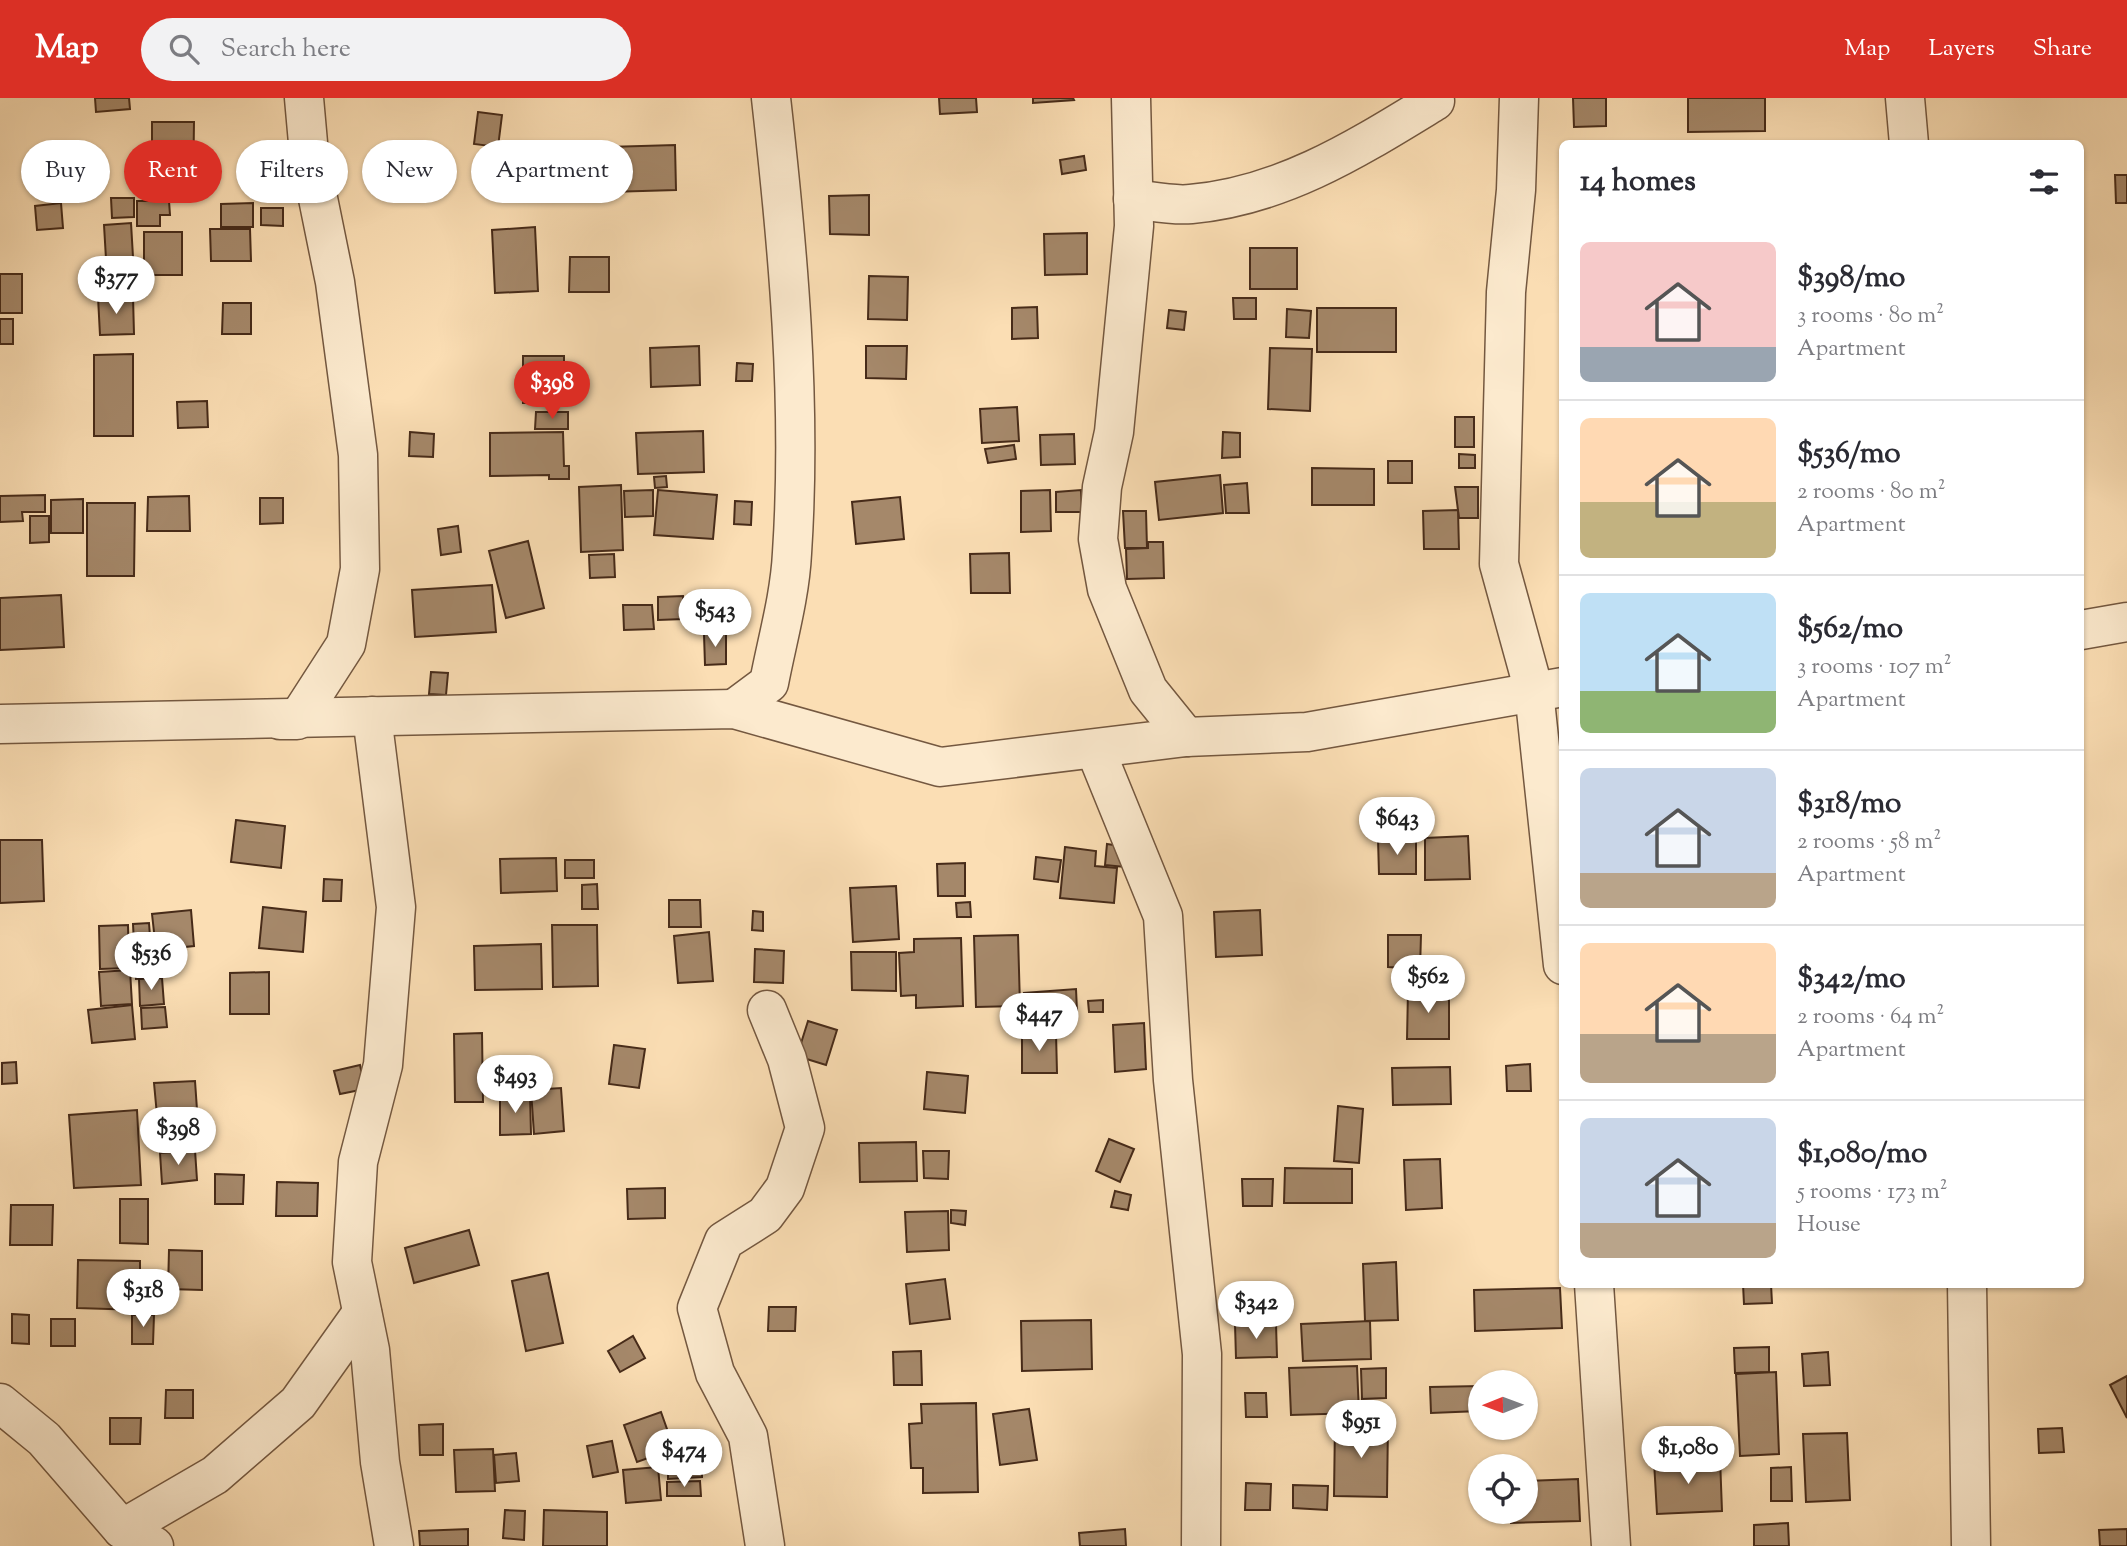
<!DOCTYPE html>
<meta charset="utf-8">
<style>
body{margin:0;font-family:"Sorts Mill Goudy",serif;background:#f2f2f3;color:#2b2b33;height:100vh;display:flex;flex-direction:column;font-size:26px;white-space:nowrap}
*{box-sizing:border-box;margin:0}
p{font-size:23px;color:#7c7c81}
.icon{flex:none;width:38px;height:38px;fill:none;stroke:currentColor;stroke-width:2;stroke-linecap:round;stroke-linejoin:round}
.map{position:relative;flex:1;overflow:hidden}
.details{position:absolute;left:1559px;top:42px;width:525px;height:1148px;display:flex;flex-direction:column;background:#fff;border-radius:10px;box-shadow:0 2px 5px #0004}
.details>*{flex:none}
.top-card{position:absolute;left:21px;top:42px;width:665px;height:63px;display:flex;gap:14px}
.needle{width:46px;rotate:269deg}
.tools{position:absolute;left:1468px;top:1272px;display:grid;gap:14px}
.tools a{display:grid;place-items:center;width:70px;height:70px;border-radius:50%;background:#fff;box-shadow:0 2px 5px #0004;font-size:35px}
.price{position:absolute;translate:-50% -60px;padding:0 16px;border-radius:24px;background:#fff;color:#222;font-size:23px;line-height:46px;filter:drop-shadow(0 2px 4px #0008)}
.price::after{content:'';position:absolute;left:50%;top:42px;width:21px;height:16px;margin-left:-10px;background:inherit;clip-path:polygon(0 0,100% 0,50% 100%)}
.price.active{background:#d93025;color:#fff}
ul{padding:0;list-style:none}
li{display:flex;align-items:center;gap:21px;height:175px;padding:0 21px}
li+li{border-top:2px solid #e1e1e2}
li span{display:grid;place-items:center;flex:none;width:196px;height:140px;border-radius:10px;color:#555}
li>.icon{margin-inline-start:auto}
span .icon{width:84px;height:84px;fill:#fffc;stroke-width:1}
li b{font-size:30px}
h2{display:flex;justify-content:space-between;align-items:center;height:84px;padding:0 21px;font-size:30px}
.tag{padding:0 24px;border-radius:32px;background:#fff;box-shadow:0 2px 5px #0004;font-size:24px;line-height:63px}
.tag.active{background:#d93025;color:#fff}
header{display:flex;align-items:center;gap:42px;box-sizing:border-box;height:98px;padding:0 35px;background:#d93025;color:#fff}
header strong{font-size:33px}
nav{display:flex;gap:38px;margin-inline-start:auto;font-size:24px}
.search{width:490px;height:63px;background:#f2f2f3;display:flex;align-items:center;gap:18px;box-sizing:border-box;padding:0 24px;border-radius:38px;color:#7c7c81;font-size:26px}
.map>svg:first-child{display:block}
.building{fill:#a5886a;stroke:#472b19;stroke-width:2}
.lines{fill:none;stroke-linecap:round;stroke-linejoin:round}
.minor-casing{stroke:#745840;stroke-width:41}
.minor{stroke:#fceace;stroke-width:38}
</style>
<header>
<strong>Map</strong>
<div class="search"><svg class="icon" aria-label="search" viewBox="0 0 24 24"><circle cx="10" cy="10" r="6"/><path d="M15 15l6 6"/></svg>Search here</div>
<nav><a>Map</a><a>Layers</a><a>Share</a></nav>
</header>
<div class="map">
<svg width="2127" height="1448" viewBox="0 0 2127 1448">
<rect width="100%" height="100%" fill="#fbdeb4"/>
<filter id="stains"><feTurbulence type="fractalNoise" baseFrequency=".00286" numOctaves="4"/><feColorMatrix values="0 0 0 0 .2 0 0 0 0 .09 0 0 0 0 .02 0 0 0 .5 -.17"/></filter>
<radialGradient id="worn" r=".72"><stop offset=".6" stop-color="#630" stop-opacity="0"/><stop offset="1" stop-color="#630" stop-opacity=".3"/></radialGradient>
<g class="building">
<polygon points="95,0 129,0 130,11 96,14"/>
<polygon points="939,0 976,0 977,14 940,16"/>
<polygon points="1033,0 1073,0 1074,2 1033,5"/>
<polygon points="1573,0 1606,0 1606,28 1574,29"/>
<polygon points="1688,0 1765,0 1765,33 1688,34"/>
<polygon points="478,14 502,17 498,49 474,46"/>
<polygon points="152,24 194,24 193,94 152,93"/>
<polygon points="675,47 676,92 574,95 573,50"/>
<polygon points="1084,58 1086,72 1062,76 1060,62"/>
<rect x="279" y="71" width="14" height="24"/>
<polygon points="2115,77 2127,77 2127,105 2116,105"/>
<polygon points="869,97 869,137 830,136 829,98"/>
<polygon points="111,100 134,100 134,119 112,120"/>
<polygon points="137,103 169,103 170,117 160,117 160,128 137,128"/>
<polygon points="61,105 63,130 37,132 35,108"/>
<polygon points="253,105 253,129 221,129 221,106"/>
<polygon points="261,110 283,110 283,128 261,127"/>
<polygon points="131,125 133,159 106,161 104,127"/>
<polygon points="535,129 538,193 495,195 492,132"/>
<polygon points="210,131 250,131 251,163 211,163"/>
<rect x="144" y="134" width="38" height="43"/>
<polygon points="1087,135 1087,176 1045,177 1044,136"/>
<rect x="1250" y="150" width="47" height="41"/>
<polygon points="570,159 609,159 609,194 569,194"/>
<rect x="0" y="176" width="22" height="39"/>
<polygon points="869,178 908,179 907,222 868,221"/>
<polygon points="98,199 133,199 134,236 100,237"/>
<polygon points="1233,200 1256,200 1256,221 1234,221"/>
<polygon points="223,205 251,205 251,236 222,236"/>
<polygon points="1037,209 1038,240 1012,241 1012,210"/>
<rect x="1317" y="210" width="79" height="44"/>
<polygon points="1287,211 1311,213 1309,240 1286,239"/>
<polygon points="1169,212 1186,214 1184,232 1167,230"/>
<rect x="0" y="221" width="13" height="25"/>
<polygon points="699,248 700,287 651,289 650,250"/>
<polygon points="866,248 907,248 906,281 866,280"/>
<polygon points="1270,250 1312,251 1310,313 1268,311"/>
<polygon points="133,256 133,338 94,338 94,257"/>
<rect x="523" y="258" width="41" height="47"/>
<polygon points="737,265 753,266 752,283 736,283"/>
<polygon points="207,303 208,329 178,330 177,304"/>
<polygon points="1017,309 1019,343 982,345 980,311"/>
<polygon points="536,314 568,314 568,331 535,331"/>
<rect x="1455" y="319" width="19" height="30"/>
<polygon points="703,333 704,374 638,376 636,335"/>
<polygon points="410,334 434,336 433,359 409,358"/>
<polygon points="563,334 564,368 569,368 569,381 549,381 549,377 490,378 490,335"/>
<polygon points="1223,334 1240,335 1240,359 1222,360"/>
<polygon points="1074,336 1075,366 1041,367 1040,337"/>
<polygon points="1014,347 1016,361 988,365 985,351"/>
<polygon points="1459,356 1475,357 1475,370 1459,370"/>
<rect x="1388" y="363" width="24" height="22"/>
<polygon points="1312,370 1374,371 1374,407 1312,407"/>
<polygon points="1220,377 1223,415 1159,422 1155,384"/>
<polygon points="666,378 667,389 655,390 654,379"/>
<polygon points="1247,385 1249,415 1226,415 1224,387"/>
<polygon points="621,387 623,452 581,454 579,389"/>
<polygon points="1455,389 1478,389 1478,420 1459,420"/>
<polygon points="653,392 653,418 625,419 624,393"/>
<polygon points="658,392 717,397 713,441 654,437"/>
<polygon points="1050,392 1051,433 1021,434 1021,393"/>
<polygon points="1081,392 1082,414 1056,414 1056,394"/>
<polygon points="45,397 45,414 22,414 23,423 0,424 0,398"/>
<polygon points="189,398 190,433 147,433 148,399"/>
<polygon points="900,399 904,441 856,446 852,404"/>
<polygon points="260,400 283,400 283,425 260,426"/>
<polygon points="83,401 83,435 51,435 51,402"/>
<polygon points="735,403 752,404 751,427 734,426"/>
<polygon points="87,405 135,405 134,478 87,478"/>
<polygon points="1458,412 1459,451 1424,451 1423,413"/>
<polygon points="1123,413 1146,413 1147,450 1125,450"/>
<polygon points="30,418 49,418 49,444 30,445"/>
<polygon points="458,428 461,454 441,457 438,431"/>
<polygon points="528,443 544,510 506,520 489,453"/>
<polygon points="1148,444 1163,444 1164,480 1127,481 1126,451 1148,450"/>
<polygon points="1009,455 1010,495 971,495 970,456"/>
<polygon points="614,456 615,479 590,480 589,457"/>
<polygon points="492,487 496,534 415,539 412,492"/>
<polygon points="61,497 64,549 0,552 0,500"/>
<polygon points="683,498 684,521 658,522 658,499"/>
<polygon points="623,507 652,507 654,531 624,532"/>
<polygon points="726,535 726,566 705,567 704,536"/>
<polygon points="431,574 448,575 446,597 429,596"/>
<polygon points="236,722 285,728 281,770 231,764"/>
<polygon points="1468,738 1470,781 1425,782 1425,740"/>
<polygon points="1378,741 1416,742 1416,776 1379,776"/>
<polygon points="0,742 42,742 44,803 0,805"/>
<polygon points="1107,746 1128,749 1125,769 1105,767"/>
<polygon points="1065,749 1096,753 1095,768 1117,770 1114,805 1060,800"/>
<polygon points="1036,759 1061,762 1058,784 1034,781"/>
<polygon points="556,760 557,793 501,795 500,761"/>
<rect x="565" y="762" width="29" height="18"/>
<polygon points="965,765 965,798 938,798 937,766"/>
<polygon points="324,781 342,782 341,803 323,803"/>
<polygon points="597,786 598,811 582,811 582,787"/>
<polygon points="896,788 899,841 853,844 850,790"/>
<polygon points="669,802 700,802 701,829 669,829"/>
<polygon points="970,804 971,819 957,819 956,805"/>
<polygon points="263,809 306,814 303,854 259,850"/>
<polygon points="191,812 194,848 156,852 152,816"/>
<polygon points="1260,812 1262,857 1216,859 1214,814"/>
<polygon points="753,813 763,814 763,833 752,832"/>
<polygon points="149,825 152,865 135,865 133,826"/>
<polygon points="128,827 129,870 100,871 99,828"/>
<polygon points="552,827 597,827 598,888 553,889"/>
<polygon points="709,834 713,883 678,885 674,838"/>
<polygon points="1018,837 1020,908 976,909 974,838"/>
<polygon points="1388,837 1421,837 1420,871 1388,869"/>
<polygon points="961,840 963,908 916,910 916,897 901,898 899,855 914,854 914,841"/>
<polygon points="541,846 542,891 475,892 474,848"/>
<polygon points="755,851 784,853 783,885 754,884"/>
<polygon points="851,854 896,854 896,893 852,892"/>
<polygon points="149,866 150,880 136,881 135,867"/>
<polygon points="130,872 132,906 101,908 99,874"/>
<polygon points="269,874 269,916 230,916 230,875"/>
<polygon points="162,880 164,906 140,908 139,881"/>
<polygon points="1076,891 1077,913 1026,916 1024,895"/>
<polygon points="1408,893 1449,893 1449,941 1407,941"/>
<polygon points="1103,902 1103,914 1089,914 1088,903"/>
<polygon points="132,907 135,941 92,945 88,912"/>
<polygon points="165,909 167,929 142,931 141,910"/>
<polygon points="808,923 837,932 826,967 797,958"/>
<polygon points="1144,925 1146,971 1115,974 1113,927"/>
<polygon points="482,935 483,1004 455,1004 454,936"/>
<polygon points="1022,935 1056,935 1057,975 1022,975"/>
<polygon points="614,947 645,951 639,990 609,986"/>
<polygon points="16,964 17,985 2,986 2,965"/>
<polygon points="1530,966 1531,993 1507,993 1506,968"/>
<polygon points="360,967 365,991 340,996 334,973"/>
<polygon points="1450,969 1451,1006 1393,1007 1392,970"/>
<polygon points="927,974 968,978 965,1015 924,1011"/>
<polygon points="195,983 198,1026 158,1028 154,985"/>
<polygon points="561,990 564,1033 534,1036 531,992"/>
<polygon points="530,997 531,1036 500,1037 500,998"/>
<polygon points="1338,1008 1363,1011 1359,1065 1334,1063"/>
<polygon points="137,1012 141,1087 74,1090 69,1017"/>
<polygon points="1109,1041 1134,1051 1120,1084 1096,1073"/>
<polygon points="916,1044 917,1083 860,1084 859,1045"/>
<polygon points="195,1052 197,1082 162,1086 160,1055"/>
<polygon points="923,1053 949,1053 948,1081 924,1080"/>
<polygon points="1440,1061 1442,1110 1406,1112 1404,1062"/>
<polygon points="1285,1070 1352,1071 1352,1105 1284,1105"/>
<polygon points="215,1076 244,1077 243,1106 215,1106"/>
<polygon points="1242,1081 1273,1081 1272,1108 1243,1108"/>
<polygon points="277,1084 318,1085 317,1118 276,1118"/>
<polygon points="665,1090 665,1120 628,1121 627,1091"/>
<polygon points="1115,1093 1131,1097 1128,1112 1111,1109"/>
<polygon points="120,1101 148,1101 148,1146 120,1145"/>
<polygon points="11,1107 53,1107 52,1147 10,1147"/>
<polygon points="951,1112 966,1113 965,1127 951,1125"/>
<polygon points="948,1113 949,1152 907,1154 905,1114"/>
<polygon points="469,1132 479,1167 414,1185 405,1150"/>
<polygon points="169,1152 202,1153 202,1192 168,1191"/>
<polygon points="78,1162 140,1163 140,1212 77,1210"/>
<polygon points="1396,1164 1398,1222 1365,1223 1363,1166"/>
<polygon points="548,1175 563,1245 526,1253 512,1183"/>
<polygon points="945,1181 950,1221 910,1226 906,1186"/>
<polygon points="1743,1186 1771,1186 1772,1205 1744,1206"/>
<polygon points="1560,1190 1562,1230 1475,1233 1474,1192"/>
<polygon points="1262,1204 1261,1223 1237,1223 1237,1205"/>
<polygon points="769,1209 796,1209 795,1233 768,1233"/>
<polygon points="12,1216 29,1217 29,1246 12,1245"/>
<polygon points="132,1217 154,1217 153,1246 132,1246"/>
<rect x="51" y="1221" width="24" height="27"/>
<polygon points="1091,1222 1092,1271 1022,1273 1021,1223"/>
<polygon points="1370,1223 1371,1261 1303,1263 1301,1226"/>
<polygon points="1235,1226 1276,1226 1277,1259 1236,1260"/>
<polygon points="633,1238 645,1260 620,1274 608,1253"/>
<polygon points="1769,1249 1769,1274 1735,1275 1734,1250"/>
<polygon points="921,1253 922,1287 894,1287 893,1254"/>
<polygon points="1828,1254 1830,1287 1804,1288 1802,1256"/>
<polygon points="1357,1268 1359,1315 1291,1317 1289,1270"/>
<polygon points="1386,1270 1386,1300 1362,1301 1361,1271"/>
<polygon points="1776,1274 1779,1356 1740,1358 1736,1276"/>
<polygon points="2127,1278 2127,1320 2110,1287"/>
<polygon points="1480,1288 1480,1313 1431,1315 1430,1289"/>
<polygon points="166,1292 193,1292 193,1320 165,1320"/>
<polygon points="1245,1295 1266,1295 1267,1319 1246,1319"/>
<polygon points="976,1305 978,1394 923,1395 923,1370 911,1370 909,1326 922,1325 921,1306"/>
<polygon points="1029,1311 1037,1362 1000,1367 993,1316"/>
<polygon points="661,1314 674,1351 637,1364 624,1327"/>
<polygon points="110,1320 141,1320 140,1346 110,1346"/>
<polygon points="1335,1324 1388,1325 1387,1399 1334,1398"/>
<polygon points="443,1326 443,1357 420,1357 419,1327"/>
<polygon points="2062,1330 2064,1354 2039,1355 2038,1331"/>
<polygon points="1847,1335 1850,1402 1806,1404 1803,1336"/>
<polygon points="612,1343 618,1374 593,1379 587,1348"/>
<polygon points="493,1351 495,1393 456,1394 454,1352"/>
<polygon points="516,1355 519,1383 496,1385 494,1357"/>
<polygon points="702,1358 702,1379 668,1381 668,1359"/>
<polygon points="1720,1360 1722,1413 1657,1416 1654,1363"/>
<polygon points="658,1369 661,1402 626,1405 623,1372"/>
<polygon points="1791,1369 1792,1403 1771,1403 1771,1370"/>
<polygon points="1578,1381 1580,1423 1511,1425 1511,1414 1526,1414 1526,1383"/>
<polygon points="700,1383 701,1398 667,1398 667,1384"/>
<polygon points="1246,1385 1271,1386 1270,1412 1245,1412"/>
<polygon points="1293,1387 1328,1388 1327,1412 1293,1410"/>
<polygon points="505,1412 525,1413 524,1442 503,1440"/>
<polygon points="544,1412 607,1414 607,1448 543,1448"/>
<polygon points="1788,1425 1789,1448 1754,1448 1754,1427"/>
<polygon points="468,1431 468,1448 420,1448 419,1433"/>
<polygon points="1125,1431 1126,1448 1080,1448 1079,1435"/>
<polygon points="2127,1431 2127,1448 2100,1448 2099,1432"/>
</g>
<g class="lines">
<defs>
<g id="minor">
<polyline points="1131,0 1134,128 1114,334 1102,389 1098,441 1107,491 1148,592 1186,639"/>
<polyline points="1519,0 1516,92 1506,194 1499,466 1534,593 1563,867"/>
<polyline points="1905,0 1909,46"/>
<path d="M1133 101C1151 103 1172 108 1191 106 1283 98 1358 50 1435 3"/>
<polyline points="2081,532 2127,524"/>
<path d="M734 611 769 585C777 543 790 498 792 455 802 304 788 150 771 0"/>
<polyline points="372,618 396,809 383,967 358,1064 352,1164 370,1252 380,1364 394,1448"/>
<polyline points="280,622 297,622 346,546 360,471 358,357 335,184 309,56 304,0"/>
<polyline points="0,626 734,611 940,669 1186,639 1307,634 1563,589"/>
<polyline points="1095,651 1163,818 1173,982 1202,1256 1201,1448"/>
<polyline points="1594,1186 1611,1448"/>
<polyline points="1967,1186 1971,1448"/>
<polyline points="0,1305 44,1341 122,1431 154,1448"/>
<polyline points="122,1431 215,1377 298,1305 362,1215"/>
<polyline points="765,1448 748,1338 715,1275 697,1210 724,1143 765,1117 785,1090 805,1030 787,961 767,912"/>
</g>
</defs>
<use href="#minor" class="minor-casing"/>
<use href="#minor" class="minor"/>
</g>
<rect width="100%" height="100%" filter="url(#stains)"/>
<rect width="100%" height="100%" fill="url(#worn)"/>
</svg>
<div class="tools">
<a><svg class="needle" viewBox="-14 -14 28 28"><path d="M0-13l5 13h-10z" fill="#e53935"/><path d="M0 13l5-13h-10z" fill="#7c7c81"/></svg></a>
<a><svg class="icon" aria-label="locate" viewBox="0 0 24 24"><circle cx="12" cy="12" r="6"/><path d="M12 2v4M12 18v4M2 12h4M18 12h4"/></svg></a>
</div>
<b class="price" style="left:116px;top:218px">$377</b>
<b class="price active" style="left:552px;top:323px">$398</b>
<b class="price" style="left:715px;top:551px">$543</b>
<b class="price" style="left:1397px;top:759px">$643</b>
<b class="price" style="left:151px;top:894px">$536</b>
<b class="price" style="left:1428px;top:917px">$562</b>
<b class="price" style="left:1039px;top:955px">$447</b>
<b class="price" style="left:515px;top:1017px">$493</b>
<b class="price" style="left:178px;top:1069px">$398</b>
<b class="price" style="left:143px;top:1231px">$318</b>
<b class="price" style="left:1256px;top:1243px">$342</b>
<b class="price" style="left:1361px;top:1362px">$951</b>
<b class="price" style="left:1688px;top:1388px">$1,080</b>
<b class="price" style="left:684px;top:1391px">$474</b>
<div class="top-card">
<a class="tag">Buy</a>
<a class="tag active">Rent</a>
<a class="tag">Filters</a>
<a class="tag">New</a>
<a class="tag">Apartment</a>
</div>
<section class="details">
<h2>14 homes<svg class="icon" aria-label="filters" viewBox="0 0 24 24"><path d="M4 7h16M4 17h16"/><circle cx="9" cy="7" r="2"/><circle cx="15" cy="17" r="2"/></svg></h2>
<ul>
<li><span style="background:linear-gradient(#f6c9c9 75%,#9aa5b1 0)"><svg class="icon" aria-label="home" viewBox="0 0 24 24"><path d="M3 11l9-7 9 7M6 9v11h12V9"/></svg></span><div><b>$398/mo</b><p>3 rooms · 80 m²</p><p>Apartment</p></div></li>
<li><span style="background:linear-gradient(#ffd9b3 60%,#c2b280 0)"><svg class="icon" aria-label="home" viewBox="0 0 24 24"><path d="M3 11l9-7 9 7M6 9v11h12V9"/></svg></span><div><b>$536/mo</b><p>2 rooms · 80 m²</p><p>Apartment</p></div></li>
<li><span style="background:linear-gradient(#bfe0f5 70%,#8fb573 0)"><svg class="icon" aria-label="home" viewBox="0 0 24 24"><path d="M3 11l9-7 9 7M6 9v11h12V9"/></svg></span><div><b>$562/mo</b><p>3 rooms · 107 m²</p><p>Apartment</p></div></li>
<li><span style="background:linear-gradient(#c9d6e8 75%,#b9a48a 0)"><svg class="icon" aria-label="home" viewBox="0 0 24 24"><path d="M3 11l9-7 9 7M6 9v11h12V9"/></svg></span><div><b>$318/mo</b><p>2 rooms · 58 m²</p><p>Apartment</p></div></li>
<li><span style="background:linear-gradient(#ffd9b3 65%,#b9a48a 0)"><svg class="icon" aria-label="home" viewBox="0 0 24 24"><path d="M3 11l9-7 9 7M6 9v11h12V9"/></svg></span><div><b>$342/mo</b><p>2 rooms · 64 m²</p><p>Apartment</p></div></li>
<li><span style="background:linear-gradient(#c9d6e8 75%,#b9a48a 0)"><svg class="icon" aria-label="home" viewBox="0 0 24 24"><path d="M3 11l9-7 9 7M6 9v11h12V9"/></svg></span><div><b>$1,080/mo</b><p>5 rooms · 173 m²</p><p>House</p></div></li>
</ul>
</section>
</div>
